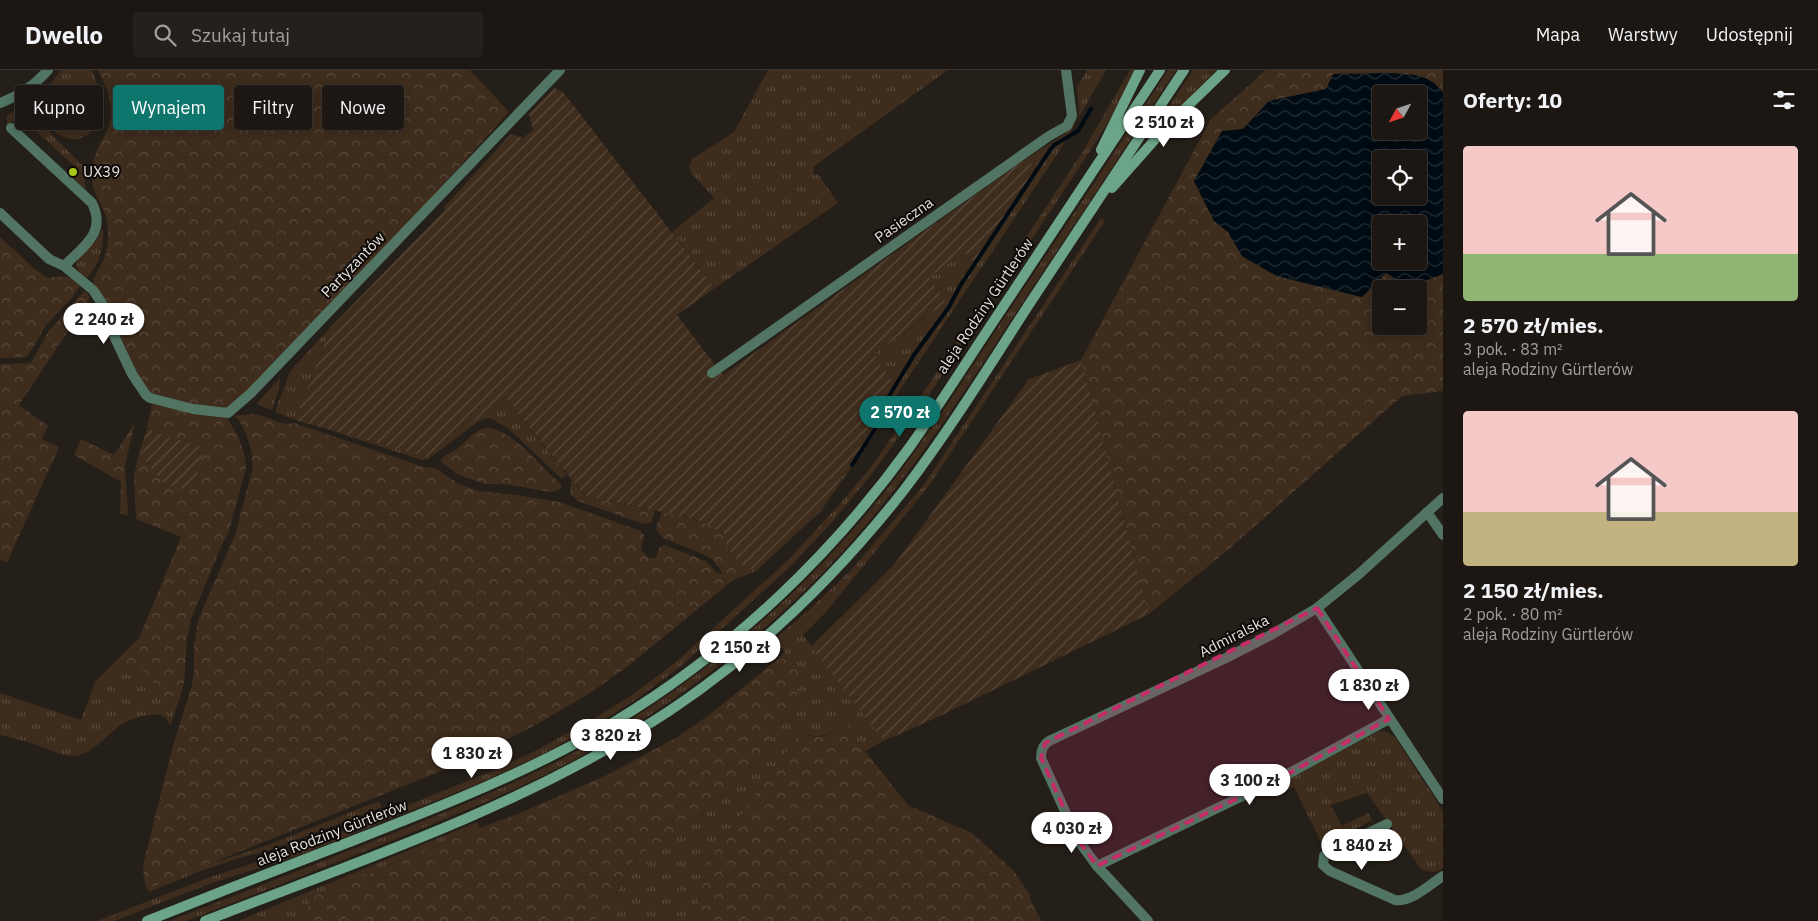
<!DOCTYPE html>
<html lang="pl">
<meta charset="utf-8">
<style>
body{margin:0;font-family:"IBM Plex Sans",sans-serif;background:#25201c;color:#f1f3f6;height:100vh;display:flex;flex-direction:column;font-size:19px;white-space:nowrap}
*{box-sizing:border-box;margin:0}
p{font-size:16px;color:#a09fa0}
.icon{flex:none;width:28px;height:28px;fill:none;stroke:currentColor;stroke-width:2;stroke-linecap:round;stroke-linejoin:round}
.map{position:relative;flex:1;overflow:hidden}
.side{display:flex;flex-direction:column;background:#1c1713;width:375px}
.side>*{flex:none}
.guide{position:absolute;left:15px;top:15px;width:475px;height:45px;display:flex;gap:10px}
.needle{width:32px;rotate:230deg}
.buttons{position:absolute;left:1372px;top:15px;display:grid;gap:10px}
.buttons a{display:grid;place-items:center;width:55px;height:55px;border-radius:5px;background:#1c1713;box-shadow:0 2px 12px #0003,0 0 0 1px #3a3633;font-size:25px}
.price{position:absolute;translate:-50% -42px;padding:0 11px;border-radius:18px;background:#fff;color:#222;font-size:16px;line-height:32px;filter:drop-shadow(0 1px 2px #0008)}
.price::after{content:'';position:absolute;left:50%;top:30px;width:15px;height:11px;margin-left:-8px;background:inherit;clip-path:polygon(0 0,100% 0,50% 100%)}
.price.selected{background:#0f766e;color:#fff}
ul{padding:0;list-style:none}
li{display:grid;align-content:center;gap:10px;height:265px;padding:0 20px}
li span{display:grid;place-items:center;height:155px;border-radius:5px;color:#555}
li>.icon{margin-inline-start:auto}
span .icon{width:90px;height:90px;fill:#fffc;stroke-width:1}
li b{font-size:21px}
h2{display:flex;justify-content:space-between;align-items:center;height:60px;padding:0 20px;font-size:21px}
.tag{padding:0 18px;border-radius:5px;background:#1c1713;box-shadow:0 2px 12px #0003,0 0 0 1px #3a3633;font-size:18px;line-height:45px}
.tag.selected{background:#0f766e;color:#fff}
header{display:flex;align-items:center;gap:30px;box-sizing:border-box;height:70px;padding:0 25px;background:#1c1713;border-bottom:1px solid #3a3633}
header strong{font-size:24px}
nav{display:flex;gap:28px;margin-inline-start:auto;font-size:18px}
.search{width:350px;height:45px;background:#25201c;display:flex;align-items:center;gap:12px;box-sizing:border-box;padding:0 18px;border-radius:5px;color:#a09fa0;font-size:19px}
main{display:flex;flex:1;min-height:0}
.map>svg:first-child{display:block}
.grass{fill:url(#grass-tufts)}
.forest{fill:url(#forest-crowns);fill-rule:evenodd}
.garden{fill:url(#garden-furrows)}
.water{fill:url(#water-waves);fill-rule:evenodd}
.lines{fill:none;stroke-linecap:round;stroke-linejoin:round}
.stream{stroke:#000b13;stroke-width:4}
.minor{stroke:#517463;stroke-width:10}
.secondary{stroke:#6ca489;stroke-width:10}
.marked{fill:#c62c68;fill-opacity:0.2;stroke:#c62c68;stroke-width:4;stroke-dasharray:10 6;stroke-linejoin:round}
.poi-dot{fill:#aac718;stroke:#0c0907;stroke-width:2}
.labels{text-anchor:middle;stroke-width:4;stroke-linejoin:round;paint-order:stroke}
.poi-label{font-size:15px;fill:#e7e2de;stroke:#0c0907;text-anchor:start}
.street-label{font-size:15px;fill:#e7e2de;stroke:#0c0907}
</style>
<header>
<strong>Dwello</strong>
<div class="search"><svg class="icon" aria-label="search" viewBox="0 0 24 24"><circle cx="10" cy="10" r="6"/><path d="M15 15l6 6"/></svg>Szukaj tutaj</div>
<nav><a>Mapa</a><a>Warstwy</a><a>Udostępnij</a></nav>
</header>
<main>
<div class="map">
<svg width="1443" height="851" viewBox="0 0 1443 851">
<defs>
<pattern id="grass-tufts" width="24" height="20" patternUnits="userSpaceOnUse" patternTransform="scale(1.25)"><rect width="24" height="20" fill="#3e2c1c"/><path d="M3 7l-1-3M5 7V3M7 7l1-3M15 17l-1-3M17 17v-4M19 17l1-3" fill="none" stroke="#5a4a3d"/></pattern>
<pattern id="forest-crowns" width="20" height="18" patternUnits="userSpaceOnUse" patternTransform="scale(1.25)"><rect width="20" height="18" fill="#3e2c1c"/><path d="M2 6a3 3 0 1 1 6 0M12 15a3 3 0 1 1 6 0" fill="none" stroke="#5a4a3d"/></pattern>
<pattern id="garden-furrows" width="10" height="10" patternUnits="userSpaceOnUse" patternTransform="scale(1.25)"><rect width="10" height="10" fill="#3e2c1c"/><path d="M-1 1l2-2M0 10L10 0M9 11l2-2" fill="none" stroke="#5a4a3d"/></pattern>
<pattern id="water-waves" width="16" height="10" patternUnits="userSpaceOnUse" patternTransform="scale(1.25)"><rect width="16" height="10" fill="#000b13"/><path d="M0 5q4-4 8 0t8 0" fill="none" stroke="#252e35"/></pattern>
</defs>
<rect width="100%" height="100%" fill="#251f19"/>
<g class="grass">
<path d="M62 0H92C100 20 110 48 89 64 85 66 80 69 75 69 50 70 40 42 46 21 48 16 58 4 62 0Z"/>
<polygon points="768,0 948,0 813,97 814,106 818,104 838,133 715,218 672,162 714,128 692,104 689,97 692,89 734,62"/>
<polygon points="1087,0 1106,0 1060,80 884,344 881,355 821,441 873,357 878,339 894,313 878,292 875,283 946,233 928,207 966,182 973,191 1035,100 1027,88 1066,63 1077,51 1079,45 1077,17"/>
<polygon points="1130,0 1136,0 1112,46 1088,84 923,334 871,405 832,452 792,495 680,597 638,628 603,651 545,683 478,714 300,785 212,813 114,851 97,851 210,807 304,777 490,702 535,681 593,649 632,625 676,592 788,490 838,436 871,397 927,317 1083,81"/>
<path d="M1168 0H1176C1129 72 1082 144 1034 215 985 290 937 367 880 438 807 529 715 607 615 667 543 710 466 741 388 772 321 799 253 825 186 851H169C239 824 309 797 378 769 457 738 534 707 607 664 712 602 807 519 883 424 931 363 971 297 1014 233 1066 156 1117 78 1168 0Z"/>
<polygon points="1193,0 1216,0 1146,72 1145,72"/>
<polygon points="42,22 40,45 44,54 55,68 84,97 85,119 72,107 78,101 73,95 19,45 7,56 7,46 10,44"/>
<path d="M1101 148 1105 151 928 417 826 542 803 565 884 671 865 681 848 657 843 648C838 661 822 671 809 664L712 786 700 816 698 851H592L601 847 617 823 623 807 634 790 652 776 680 763 736 714 782 652 789 637 797 626 781 589 774 592 785 582 775 569 809 540 852 499 923 416Z"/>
<path d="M103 158C104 178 100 193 87 208L82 205 76 197 78 189 96 171Z"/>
<polygon points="331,257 295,350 275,342 290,301"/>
<polygon points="280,308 279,319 272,340 258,335 258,332"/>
<polygon points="505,327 567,405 561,408 509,359 490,348 482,349 428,389 422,390 326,359 427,386"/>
<path d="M127 580 179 631 170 656C167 646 160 643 150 645 138 646 128 650 118 657 107 666 89 686 74 686 59 686 47 678 34 674 23 670 11 668 0 665V623L81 650 95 612Z"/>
<path d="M1379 661 1386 662 1395 667 1443 741V798C1435 804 1430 802 1421 799L1367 723 1331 735 1342 756 1368 743 1372 750 1323 776 1294 717 1271 727 1268 720Z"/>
<polygon points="379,731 382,737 267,781 239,788 198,802 149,822 147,819 197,798 265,776"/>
<polygon points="477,752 480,758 310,828 309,845 311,851 238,851"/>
</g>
<g class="forest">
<path d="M98 0H470L509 42 324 246 228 342 150 328 93 220C92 207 99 200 104 189 107 182 108 173 108 166 108 159 108 150 105 144 101 131 92 123 92 108 91 93 97 78 105 65 118 44 108 20 98 0Z"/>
<path d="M1266 0H1443V23L1440 18 1326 19 1269 31 1194 111 1214 151 1228 162 1242 186 1277 206 1362 227 1386 203 1408 216 1443 204V321L1402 326 1229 479 1149 544 1081 290 1211 49ZM1381 219H1419V256H1381Z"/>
<path d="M0 167 36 200 48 208C65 206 67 204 80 216L71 229 47 254 27 287 0 288Z"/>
<polygon points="85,220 90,228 19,335 48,356 42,369 59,377 7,493 0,489 0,294 31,293 48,262"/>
<path d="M152 334 227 347 239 368 244 383 246 398 229 461 221 477 191 549 187 570 184 613 179 631 176 633C156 629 148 589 126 595 114 599 107 609 95 612L139 568 181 467 136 449 134 406 139 383 163 413 204 378 147 359Z"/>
<path d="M251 344C268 344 279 357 294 353L424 397 435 398 459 414 478 421 517 425 559 432 641 461 644 466 641 480 649 488H654L657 486 659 478 664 475 706 491 717 503 723 504 713 490 705 485 663 468 657 461 656 457 662 442C684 447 709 450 726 466 728 488 738 492 756 501L732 511 628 596 590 623 534 656 446 699 147 819 144 809 143 795 172 679 192 615 194 602V574L198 550 235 465 253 397 251 380 246 364 239 350 234 346Z"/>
<polygon points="135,353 125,395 128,446 120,443 121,412 74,385 81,369 114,385"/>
<path d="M485 358C513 357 540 398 561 414V419L551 422 503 414H485L459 405 441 392V390C446 383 452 383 458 378 468 371 472 361 485 358Z"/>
<polygon points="571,410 585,426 655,441 651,453 643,454 578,431 570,424"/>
<polygon points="781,589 788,590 794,596 798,602 799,611 797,626 789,637 782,652 736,714 680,763 652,776 634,790 623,807 609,840 601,847 592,851 311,851 308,838 310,828 480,758 525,741 611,703 679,666 713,642 774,592"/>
<path d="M843 647 848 657 865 681 908 735 972 763 1013 800 1031 826 1029 827 1041 851H698L700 816 707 796 719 775 801 661C805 663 811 667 816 667 828 668 840 658 843 647Z"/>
</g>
<g class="garden">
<polygon points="554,18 563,22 715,218 677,245 723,305 1027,88 1035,100 974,192 966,182 929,207 946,233 875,283 878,292 894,313 878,339 875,354 821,441 756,501 739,493 727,478 726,466 722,462 695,449 585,426 505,327 427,387 295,350 331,257 445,140 443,138 511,64 523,68 533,60 529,44"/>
<polygon points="1081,290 1149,544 940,646 884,671 811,577 894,495 1029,309"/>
<polygon points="147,359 205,378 191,422 163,413 139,383"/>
</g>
<path class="water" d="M1387 3C1408 4 1430 3 1443 23V204L1408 217 1386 203 1362 227 1277 206 1242 186 1228 162 1214 151 1194 111 1222 61 1243 59 1269 31 1326 19 1333 4ZM1381 24H1419V61H1381ZM1381 89H1419V126H1381ZM1381 154H1419V191H1381Z"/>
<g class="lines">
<polyline class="stream" points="852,395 875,359 883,336 914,285 949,237 960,216 1050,80 1054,75 1078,61 1091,39"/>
<g class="minor">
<path d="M0 33C19 26 35 15 48 0"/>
<path d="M11 58 92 133C107 163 83 177 64 196"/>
<polyline points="0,143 49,189 64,196 93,220 103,235 115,268 132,304 146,325 150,328 193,339 228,343 251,323 560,0"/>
<polyline points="712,303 1049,66 1067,56 1072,46 1066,0"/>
<polyline points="1427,442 1443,465"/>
<polyline points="1317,538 1443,729"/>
<path d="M1387 754 1327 783 1324 786 1323 795 1330 801 1395 830C1412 832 1429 815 1443 806"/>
<polyline points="1097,796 1286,705 1389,649"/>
<path d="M1148 851 1097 796 1078 770 1041 688C1041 681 1042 675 1049 671L1226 588 1271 565 1317 538 1359 504 1443 428"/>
</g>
<g class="secondary">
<polyline points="1101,80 1140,0"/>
<polyline points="1112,118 1167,56 1225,0"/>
<path d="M147 851C215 824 284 797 352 771 442 736 531 701 614 652 730 582 830 487 909 378 941 333 970 286 1001 240 1054 160 1107 80 1160 0"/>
<path d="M205 851C351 794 502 744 636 662 739 600 830 514 904 420 949 361 988 298 1028 236 1080 157 1132 79 1184 0"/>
</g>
</g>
<path class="marked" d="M1317 538 1389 649 1286 705 1097 796 1078 770 1041 688 1045 673Z"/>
<circle class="poi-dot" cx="73" cy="102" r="5"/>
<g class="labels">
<g class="poi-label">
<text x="83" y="107">UX39</text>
</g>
<g class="street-label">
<text transform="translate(904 150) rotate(-35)" y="5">Pasieczna</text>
<text transform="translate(353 195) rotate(-46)" y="5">Partyzantów</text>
<text transform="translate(985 236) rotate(-56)" y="5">aleja Rodziny Gürtlerów</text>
<text transform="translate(1234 566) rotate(-27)" y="5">Admiralska</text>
<text transform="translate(332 763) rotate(-21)" y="5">aleja Rodziny Gürtlerów</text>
</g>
</g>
</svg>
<div class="buttons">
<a><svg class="needle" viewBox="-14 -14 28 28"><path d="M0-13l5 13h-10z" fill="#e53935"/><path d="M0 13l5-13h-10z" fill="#a09fa0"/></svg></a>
<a><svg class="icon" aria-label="locate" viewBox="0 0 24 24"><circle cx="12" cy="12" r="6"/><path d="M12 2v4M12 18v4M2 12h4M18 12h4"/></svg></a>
<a>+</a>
<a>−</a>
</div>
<b class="price" style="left:1164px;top:78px">2 510 zł</b>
<b class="price" style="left:104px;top:275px">2 240 zł</b>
<b class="price selected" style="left:900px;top:368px">2 570 zł</b>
<b class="price" style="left:740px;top:603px">2 150 zł</b>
<b class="price" style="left:1369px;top:641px">1 830 zł</b>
<b class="price" style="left:611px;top:691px">3 820 zł</b>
<b class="price" style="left:472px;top:709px">1 830 zł</b>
<b class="price" style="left:1250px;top:736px">3 100 zł</b>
<b class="price" style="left:1072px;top:784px">4 030 zł</b>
<b class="price" style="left:1362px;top:801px">1 840 zł</b>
<div class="guide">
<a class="tag">Kupno</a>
<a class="tag selected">Wynajem</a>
<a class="tag">Filtry</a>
<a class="tag">Nowe</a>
</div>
</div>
<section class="side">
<h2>Oferty: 10<svg class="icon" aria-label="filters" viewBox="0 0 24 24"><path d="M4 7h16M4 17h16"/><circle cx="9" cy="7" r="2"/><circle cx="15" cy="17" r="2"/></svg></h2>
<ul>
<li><span style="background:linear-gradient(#f6c9c9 70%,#8fb573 0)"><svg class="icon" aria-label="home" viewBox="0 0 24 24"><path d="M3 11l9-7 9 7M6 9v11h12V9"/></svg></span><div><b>2 570 zł/mies.</b><p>3 pok. · 83 m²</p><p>aleja Rodziny Gürtlerów</p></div></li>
<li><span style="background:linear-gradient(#f6c9c9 65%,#c2b280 0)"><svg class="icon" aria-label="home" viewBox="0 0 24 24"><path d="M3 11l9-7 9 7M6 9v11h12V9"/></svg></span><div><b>2 150 zł/mies.</b><p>2 pok. · 80 m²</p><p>aleja Rodziny Gürtlerów</p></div></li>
</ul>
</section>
</main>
